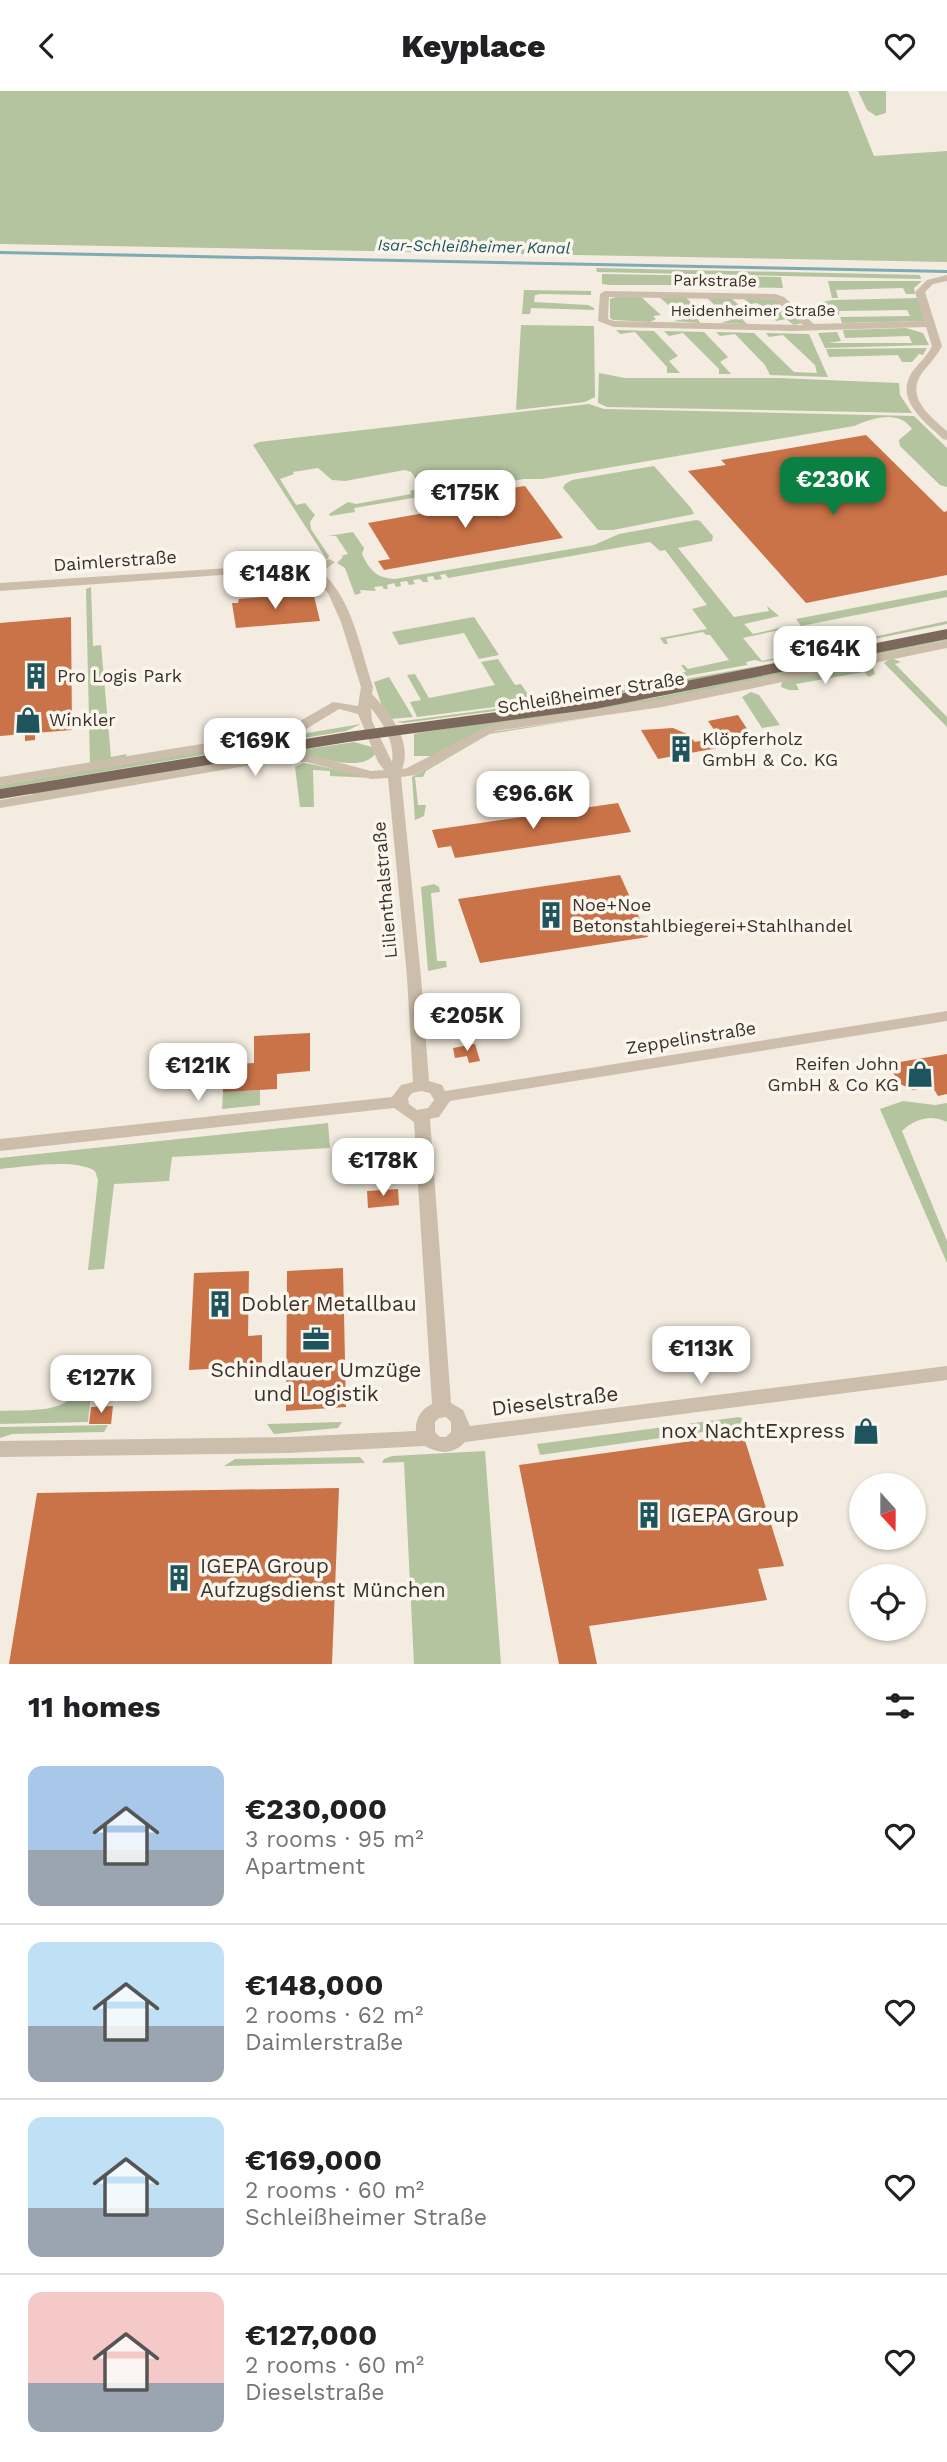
<!DOCTYPE html>
<meta charset="utf-8">
<style>
body{margin:0;font-family:"Work Sans",sans-serif;background:#f2f2f2;color:#202124;height:100vh;display:flex;flex-direction:column;font-size:26px;white-space:nowrap}
*{box-sizing:border-box;margin:0}
p{font-size:23px;color:#757577}
.icon{flex:none;width:38px;height:38px;fill:none;stroke:currentColor;stroke-width:2;stroke-linecap:round;stroke-linejoin:round}
.map{position:relative;height:1573px;overflow:hidden}
.side{display:flex;flex-direction:column;background:#fff;flex:1}
.side>*{flex:none}
.needle{width:46px;rotate:159deg}
.controls{position:absolute;left:849px;top:1382px;display:grid;gap:14px}
.controls a{display:grid;place-items:center;width:77px;height:77px;border-radius:50%;background:#fff;box-shadow:0 2px 5px #0004;font-size:35px}
.price{position:absolute;translate:-50% -60px;padding:0 16px;border-radius:14px;background:#fff;color:#222;font-size:23px;line-height:46px;filter:drop-shadow(0 2px 4px #0008)}
.price::after{content:'';position:absolute;left:50%;top:42px;width:21px;height:16px;margin-left:-10px;background:inherit;clip-path:polygon(0 0,100% 0,50% 100%)}
.price.on{background:#0b8043;color:#fff}
ul{padding:0;list-style:none}
li{display:flex;align-items:center;gap:21px;height:175px;padding:0 28px}
li+li{border-top:2px solid #e0e0e0}
li span{display:grid;place-items:center;flex:none;width:196px;height:140px;border-radius:14px;color:#555}
li>.icon{margin-inline-start:auto}
span .icon{width:84px;height:84px;fill:#fffc;stroke-width:1}
li b{font-size:30px}
h2{display:flex;justify-content:space-between;align-items:center;height:84px;padding:0 28px;font-size:30px}
header{display:flex;justify-content:space-between;align-items:center;height:91px;padding:0 28px;background:#fff;font-size:32px;font-weight:800}
.map>svg:first-child{display:block}
.green{fill:#b4c49f}
.water{fill:#7dacb3}
.building{fill:#ca7348}
.lines{fill:none;stroke-linecap:round;stroke-linejoin:round}
.street{fill:#cdbeab;fill-rule:evenodd}
.primary{fill:#7d695b;fill-rule:evenodd}
.labels{text-anchor:middle;stroke-width:7;stroke-linejoin:round;paint-order:stroke}
.far-water-label{font-size:16px;font-style:italic;fill:#1d545e;stroke:#fbf6ed}
.far-street-label{font-size:16px;fill:#3b312a;stroke:#fbf6ed}
.street-label{font-size:18px;fill:#3b312a;stroke:#fbf6ed}
.poi-label{font-size:18px;fill:#3b312a;stroke:#fbf6ed;text-anchor:start}
.near-poi-label{font-size:21px;fill:#3b312a;stroke:#fbf6ed;text-anchor:start}
.near-street-label{font-size:21px;fill:#3b312a;stroke:#fbf6ed}
</style>
<header><svg class="icon" aria-label="back" viewBox="0 0 24 24"><path d="M15 5l-7 7 7 7"/></svg>Keyplace<svg class="icon" aria-label="heart" viewBox="0 0 24 24"><path d="M12 20l-8-8c-3-5 5-10 8-4 3-6 11-1 8 4z"/></svg></header>
<div class="map">
<svg width="947" height="1573" viewBox="0 0 947 1573">
<rect width="100%" height="100%" fill="#f4ece0"/>
<g class="green">
<polygon points="0,0 848,0 874,65 947,60 947,171 0,153"/>
<polygon points="858,0 886,0 886,22 876,25 867,19"/>
<polygon points="596,177 920,184 921,188 597,181"/>
<polygon points="602,183 781,186 783,197 731,196 730,194 609,194 602,193"/>
<polygon points="828,190 922,190 914,197 915,203 906,203 903,197 836,199 838,207 832,207"/>
<polygon points="524,199 591,200 591,204 541,203 535,204 534,211 588,214 594,217 594,219 531,217 530,223 522,223"/>
<polygon points="619,205 640,205 661,224 653,225 656,228 650,231 613,229 610,227 610,208"/>
<polygon points="659,206 685,206 706,225 697,227 700,232 673,230 685,228"/>
<polygon points="707,207 731,207 752,226 742,228 747,233 721,232 731,229"/>
<polygon points="743,207 776,208 802,232 794,234 786,228 776,230 770,223 758,225 754,221 765,219 757,212 750,213"/>
<polygon points="919,207 927,230 842,232 840,226 910,225 907,219 839,220 839,224 807,225 799,219 825,221 821,211 833,209"/>
<polygon points="521,234 594,235 595,306 585,311 516,319"/>
<polygon points="906,237 923,242 929,254 825,257 818,242 837,241 841,250 828,252 912,252 909,245 845,247 843,239"/>
<polygon points="616,239 654,240 678,265 669,270 680,282 667,282 667,276 635,241 620,243"/>
<polygon points="664,240 704,241 728,266 720,271 731,283 719,283 719,278 683,242 669,245"/>
<polygon points="716,241 754,242 794,281 817,282 815,274 783,244 769,246 766,242 809,243 828,286 770,284 765,274 735,243 720,245"/>
<polygon points="927,257 923,264 919,263 912,271 902,271 898,264 829,266 826,258"/>
<polygon points="599,282 625,287 778,287 899,292 900,304 912,322 607,316 598,312"/>
<path d="M589 313 604 318 914 325 947 357V396L940 394 900 355 899 349 912 338C899 318 872 327 854 335L542 388H524L354 417 355 421 330 425 329 423 348 411 356 413 411 403 410 400 422 397 411 381 405 379 345 390 332 389 318 377 293 381 294 383 280 388 296 414 305 412 315 424 310 431 311 438 329 465 327 469 253 354 259 351Z"/>
<polygon points="654,375 691,417 694,423 613,439 598,439 563,397 565,393 572,389"/>
<path d="M696 429 700 430 713 445 712 450 678 457 734 526 769 520 767 515 779 525 744 533 753 543 788 535 789 537 743 547 762 570 947 530V533L763 571 755 569 746 571 747 574 571 606 417 626 410 611 421 609 407 584 415 583 429 607 495 594 481 571 498 568 515 594 521 593 531 608 580 598 582 602 686 581 681 574H684L688 578 729 569 710 544H706L703 541 666 548 668 553H664L660 547 707 538 692 518 707 514 665 459 660 460 650 451 448 487 445 483 440 484 442 488 435 489 433 485 427 486 428 491H423L420 488 413 489 415 493 409 494 407 490 400 491 401 495 396 496 394 492 387 494 388 498H384L382 495 374 496 376 500 360 499 361 502 355 504 345 477 337 472 343 466 341 465 348 463 336 445H328L353 441 364 457 362 463C370 480 377 487 395 488L594 454 619 443Z"/>
<polygon points="91,496 93,555 101,554 111,666 127,663 125,667 90,673 86,498"/>
<polygon points="947,499 947,506 801,535 796,528"/>
<polygon points="474,526 499,564 479,568 464,542 399,554 392,541"/>
<polygon points="947,547 947,549 651,611 492,634 432,665 414,665 414,643 424,641 648,608"/>
<polygon points="891,567 901,571 895,573 947,626 947,636 884,572"/>
<polygon points="786,570 625,603 404,632 396,631 578,607"/>
<polygon points="862,573 873,577 875,583 869,586 864,581 796,593 799,599 789,599 781,596 782,590"/>
<polygon points="389,586 413,626 390,628 383,619 374,591"/>
<polygon points="751,601 759,604 780,634 762,637 742,606"/>
<polygon points="589,627 489,643 426,680 423,686 415,686 418,714 426,714 424,725 415,729 412,686 492,641"/>
<polygon points="361,633 346,640 0,698 0,694"/>
<path d="M354 651 372 656 375 663C360 684 312 662 289 662L34 704 28 701Z"/>
<polygon points="303,672 311,673 373,687 330,685 330,680 313,679 314,716 300,716 295,676"/>
<polygon points="434,793 439,796 440,801 431,802 437,870 446,870 447,876 428,880 421,796"/>
<polygon points="260,999 260,1014 222,1018 223,1001"/>
<path d="M903 1010 935 1014 947 1012V1031C930 1023 915 1028 902 1040L947 1150V1172L880 1018Z"/>
<path d="M328 1032 330 1057 172 1066 169 1090 114 1093 104 1178 88 1179 98 1089 95 1080C74 1067 25 1076 0 1078V1067Z"/>
<path d="M77 1294H92L88 1331 0 1333V1320C22 1318 72 1325 77 1294Z"/>
<polygon points="739,1326 743,1328 738,1336 540,1364 537,1353"/>
<polygon points="342,1331 338,1337 274,1343 267,1333"/>
<polygon points="108,1334 104,1341 12,1343 0,1347 0,1336"/>
<polygon points="485,1360 501,1573 414,1573 404,1371 382,1372 384,1368 392,1365"/>
<polygon points="360,1366 365,1372 224,1375 235,1368"/>
</g>
<polygon class="water" points="0,160 947,179 947,182 0,163"/>
<g class="building">
<polygon points="866,344 944,421 947,420 947,484 806,512 688,380 726,374 721,369"/>
<polygon points="525,395 563,447 384,479 378,470 390,468 368,432 492,410 486,401"/>
<polygon points="307,502 307,505 314,505 320,530 236,537 232,512 238,512 239,508"/>
<polygon points="71,526 72,639 35,642 35,649 25,650 25,643 0,645 0,532"/>
<polygon points="738,624 755,650 658,668 641,639 673,637 687,643 695,651 719,646 708,630"/>
<polygon points="618,712 631,741 455,767 451,755 438,757 432,739"/>
<polygon points="620,784 648,846 480,872 458,808"/>
<polygon points="310,942 310,980 277,983 277,998 223,1001 222,974 254,972 254,945"/>
<polygon points="475,953 480,970 469,972 467,965 455,967 453,957"/>
<polygon points="947,963 947,1003 938,1005 932,995 913,999 900,993 888,973"/>
<polygon points="398,1098 399,1114 368,1117 367,1100"/>
<polygon points="343,1177 346,1316 286,1320 287,1180"/>
<polygon points="249,1180 248,1245 262,1244 262,1275 189,1279 194,1182"/>
<polygon points="113,1315 111,1333 89,1333 91,1316"/>
<polygon points="743,1343 784,1475 758,1478 767,1509 589,1535 597,1573 559,1573 519,1374"/>
<polygon points="339,1397 332,1573 9,1573 37,1402"/>
</g>
<g class="lines">
<g class="street">
<path d="M947 184V190L933 193 925 201 942 255C937 265 929 273 922 282 905 306 930 325 947 340V349L943 348C925 331 894 309 912 281 919 272 927 265 932 255L926 236 793 240 614 236 598 230 600 203 605 200 775 203 784 206 814 233 924 230 915 201 927 189ZM609 206 774 209 803 234 614 230 608 228Z"/>
<path d="M329 468 335 471 322 481C353 510 360 557 373 596L372 603C390 622 413 651 402 678L407 677 492 633 662 608 947 549V557L662 616 495 640 415 684 401 686 421 886 429 990 442 994 445 1000 947 920V930L450 1010 439 1026 430 1028 451 1312 463 1319 470 1335 947 1275V1289L465 1351C453 1364 439 1363 425 1355L289 1362 0 1366V1350L289 1346 416 1340C415 1328 421 1318 432 1313L414 1031 394 1017 0 1060V1048L392 1006 401 994 413 991 407 886 388 687 371 688 307 671H269L0 717V709L269 663H307L371 680 384 679 378 671 358 623 339 618 303 640 270 650 0 694V686L268 642 293 634 333 611 358 615 361 596 341 531 328 502 311 483 292 479 0 500V492L292 473 314 476ZM371 617C383 632 395 651 392 671L372 630ZM421 1000 430 1002 434 1009 428 1017 417 1019 409 1013 408 1007 412 1002ZM446 1326 451 1331V1341L446 1346H440L435 1341V1331L439 1327Z"/>
</g>
<polygon class="primary" points="947,538 947,548 595,618 348,651 0,708 0,698 348,641 595,608"/>
</g>
<defs>
<symbol id="building-bare" viewBox="-9 -9 18 18"><path d="M-4-6H4V6H1V3H-1V6H-4ZM-2.5-4.3h1.7v1.8h-1.7ZM.8-4.3h1.7v1.8H.8ZM-2.5-1h1.7V.8h-1.7ZM.8-1h1.7V.8H.8Z" fill="#1d545e" stroke="#fbf6ed" stroke-width="2.5" paint-order="stroke"/></symbol>
<symbol id="shop-bare" viewBox="-9 -9 18 18"><path d="M-5-2.5h2.3a2.7 3.5 0 0 1 5.4 0H5L5.5 6h-11ZM-1.5-2.5h3a1.5 2.3 0 0 0-3 0Z" fill="#1d545e" stroke="#fbf6ed" stroke-width="2.5" paint-order="stroke"/></symbol>
<symbol id="office-bare" viewBox="-9 -9 18 18"><path d="M-6-3h4V-5.5h4V-3h4V5H-6ZM-1-4.5V-3h2v-1.5ZM-6 0V1H6V0Z" fill="#1d545e" stroke="#fbf6ed" stroke-width="2.5" paint-order="stroke"/></symbol>
</defs>
<g fill-rule="evenodd">
<use href="#building-bare" x="17" y="566" width="38" height="38"/>
<use href="#shop-bare" x="9" y="610" width="38" height="38"/>
<use href="#building-bare" x="662" y="639" width="38" height="38"/>
<use href="#building-bare" x="532" y="805" width="38" height="38"/>
<use href="#shop-bare" x="901" y="964" width="38" height="38"/>
<use href="#building-bare" x="201" y="1194" width="38" height="38"/>
<use href="#office-bare" x="297" y="1229" width="38" height="38"/>
<use href="#shop-bare" x="847" y="1321" width="38" height="38"/>
<use href="#building-bare" x="630" y="1405" width="38" height="38"/>
<use href="#building-bare" x="160" y="1468" width="38" height="38"/>
</g>
<g class="labels">
<g class="far-water-label">
<text transform="translate(474 155) rotate(1)" y="6">Isar-Schleißheimer Kanal</text>
</g>
<g class="far-street-label">
<text transform="translate(715 189) rotate(1)" y="6">Parkstraße</text>
<text x="753" y="225">Heidenheimer Straße</text>
</g>
<g class="street-label">
<text transform="translate(115 470) rotate(-4)" y="6">Daimlerstraße</text>
<text transform="translate(591 602) rotate(-9)" y="6">Schleißheimer Straße</text>
<text transform="translate(385 799) rotate(-95)" y="6">Lilienthalstraße</text>
<text transform="translate(691 947) rotate(-9)" y="6">Zeppelinstraße</text>
</g>
<g class="poi-label">
<text x="57" y="591">Pro Logis Park</text>
<text x="49" y="635">Winkler</text>
<text x="702" y="654">Klöpferholz<tspan x="702" dy="21">GmbH &amp; Co. KG</tspan></text>
<text x="572" y="820">Noe+Noe<tspan x="572" dy="21">Betonstahlbiegerei+Stahlhandel</tspan></text>
<text x="899" y="979" text-anchor="end">Reifen John<tspan x="899" dy="21">GmbH &amp; Co KG</tspan></text>
</g>
<g class="near-poi-label">
<text x="241" y="1220">Dobler Metallbau</text>
<text x="316" y="1286" text-anchor="middle">Schindlauer Umzüge<tspan x="316" dy="24">und Logistik</tspan></text>
<text x="845" y="1347" text-anchor="end">nox NachtExpress</text>
<text x="670" y="1431">IGEPA Group</text>
<text x="200" y="1482">IGEPA Group<tspan x="200" dy="24">Aufzugsdienst München</tspan></text>
</g>
<g class="near-street-label">
<text transform="translate(555 1310) rotate(-7)" y="7">Dieselstraße</text>
</g>
</g>
</svg>
<div class="controls">
<a><svg class="needle" viewBox="-14 -14 28 28"><path d="M0-13l5 13h-10z" fill="#e53935"/><path d="M0 13l5-13h-10z" fill="#757577"/></svg></a>
<a><svg class="icon" aria-label="locate" viewBox="0 0 24 24"><circle cx="12" cy="12" r="6"/><path d="M12 2v4M12 18v4M2 12h4M18 12h4"/></svg></a>
</div>
<b class="price on" style="left:833px;top:426px">€230K</b>
<b class="price" style="left:465px;top:439px">€175K</b>
<b class="price" style="left:275px;top:520px">€148K</b>
<b class="price" style="left:825px;top:595px">€164K</b>
<b class="price" style="left:255px;top:687px">€169K</b>
<b class="price" style="left:533px;top:740px">€96.6K</b>
<b class="price" style="left:467px;top:962px">€205K</b>
<b class="price" style="left:198px;top:1012px">€121K</b>
<b class="price" style="left:383px;top:1107px">€178K</b>
<b class="price" style="left:701px;top:1295px">€113K</b>
<b class="price" style="left:101px;top:1324px">€127K</b>
</div>
<section class="side">
<h2>11 homes<svg class="icon" aria-label="filters" viewBox="0 0 24 24"><path d="M4 7h16M4 17h16"/><circle cx="9" cy="7" r="2"/><circle cx="15" cy="17" r="2"/></svg></h2>
<ul>
<li><span style="background:linear-gradient(#a9c7e8 60%,#9aa5b1 0)"><svg class="icon" aria-label="home" viewBox="0 0 24 24"><path d="M3 11l9-7 9 7M6 9v11h12V9"/></svg></span><div><b>€230,000</b><p>3 rooms · 95 m²</p><p>Apartment</p></div><svg class="icon" aria-label="heart" viewBox="0 0 24 24"><path d="M12 20l-8-8c-3-5 5-10 8-4 3-6 11-1 8 4z"/></svg></li>
<li><span style="background:linear-gradient(#bfe0f5 60%,#9aa5b1 0)"><svg class="icon" aria-label="home" viewBox="0 0 24 24"><path d="M3 11l9-7 9 7M6 9v11h12V9"/></svg></span><div><b>€148,000</b><p>2 rooms · 62 m²</p><p>Daimlerstraße</p></div><svg class="icon" aria-label="heart" viewBox="0 0 24 24"><path d="M12 20l-8-8c-3-5 5-10 8-4 3-6 11-1 8 4z"/></svg></li>
<li><span style="background:linear-gradient(#bfe0f5 65%,#9aa5b1 0)"><svg class="icon" aria-label="home" viewBox="0 0 24 24"><path d="M3 11l9-7 9 7M6 9v11h12V9"/></svg></span><div><b>€169,000</b><p>2 rooms · 60 m²</p><p>Schleißheimer Straße</p></div><svg class="icon" aria-label="heart" viewBox="0 0 24 24"><path d="M12 20l-8-8c-3-5 5-10 8-4 3-6 11-1 8 4z"/></svg></li>
<li><span style="background:linear-gradient(#f6c9c9 65%,#9aa5b1 0)"><svg class="icon" aria-label="home" viewBox="0 0 24 24"><path d="M3 11l9-7 9 7M6 9v11h12V9"/></svg></span><div><b>€127,000</b><p>2 rooms · 60 m²</p><p>Dieselstraße</p></div><svg class="icon" aria-label="heart" viewBox="0 0 24 24"><path d="M12 20l-8-8c-3-5 5-10 8-4 3-6 11-1 8 4z"/></svg></li>
</ul>
</section>
